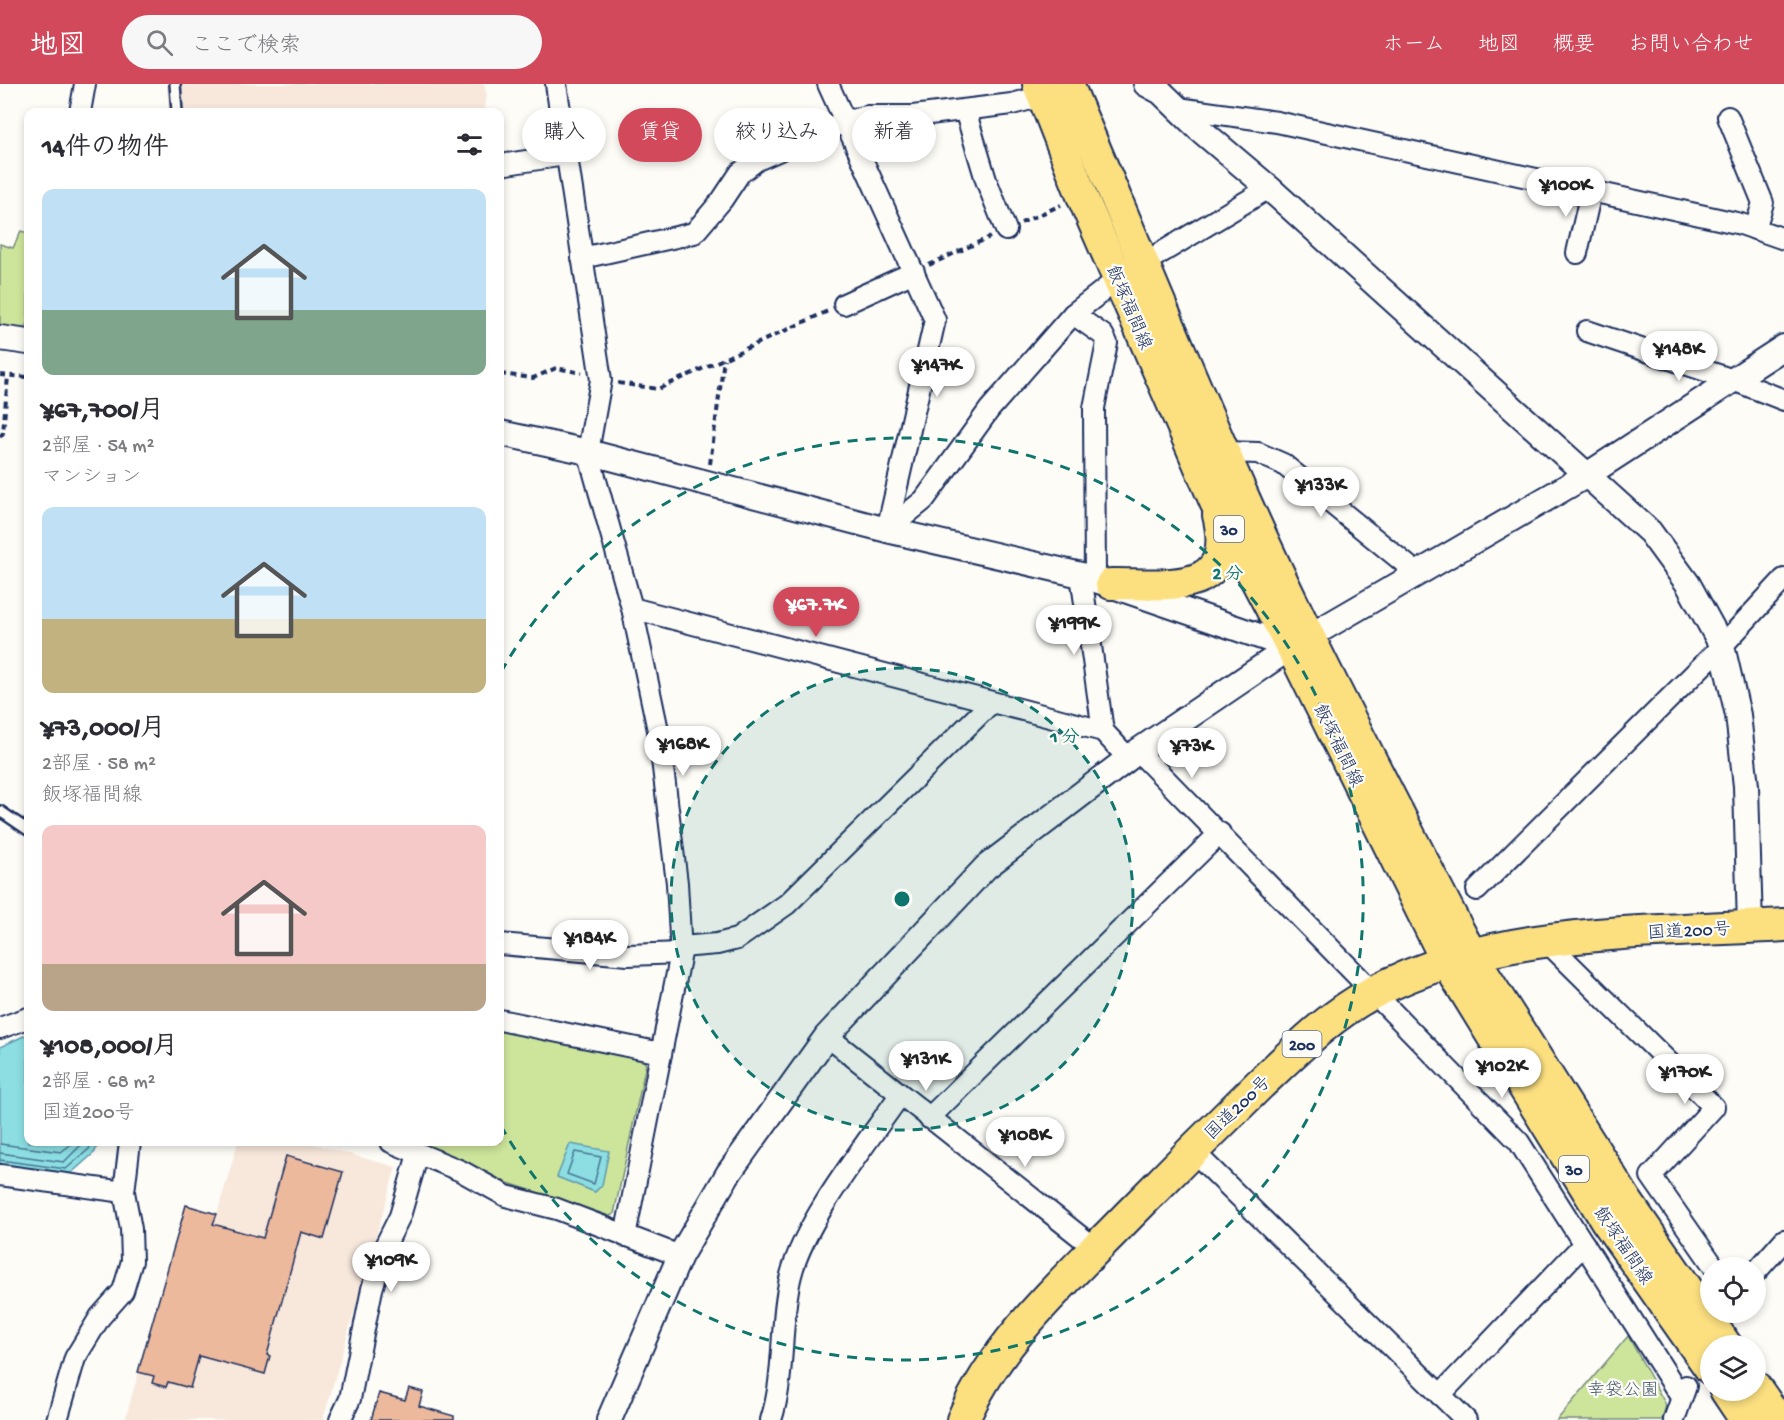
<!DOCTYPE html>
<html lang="ja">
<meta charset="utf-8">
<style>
body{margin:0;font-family:"Gochi Hand","Klee One",sans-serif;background:#f7f7f7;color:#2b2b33;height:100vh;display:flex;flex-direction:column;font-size:22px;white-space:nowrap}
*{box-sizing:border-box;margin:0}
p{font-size:20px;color:#7c7c81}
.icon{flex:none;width:33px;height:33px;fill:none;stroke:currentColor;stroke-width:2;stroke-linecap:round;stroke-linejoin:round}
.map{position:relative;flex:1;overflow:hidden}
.side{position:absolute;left:24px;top:24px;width:480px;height:1038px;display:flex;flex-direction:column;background:#fff;border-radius:12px;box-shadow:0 3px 9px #0003}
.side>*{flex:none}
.guide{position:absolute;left:522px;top:24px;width:570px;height:54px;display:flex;gap:12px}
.tools{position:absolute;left:1700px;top:1173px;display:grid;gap:12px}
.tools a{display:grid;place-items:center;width:66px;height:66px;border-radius:50%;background:#fff;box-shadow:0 3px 9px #0003;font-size:30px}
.price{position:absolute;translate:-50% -51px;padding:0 14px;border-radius:21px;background:#fff;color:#222;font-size:20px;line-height:39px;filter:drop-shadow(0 2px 3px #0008)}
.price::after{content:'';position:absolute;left:50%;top:36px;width:18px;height:14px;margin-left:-9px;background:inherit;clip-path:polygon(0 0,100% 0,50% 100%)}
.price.active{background:#d1495b;color:#fff}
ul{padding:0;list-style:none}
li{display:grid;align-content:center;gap:12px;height:318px;padding:0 18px}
li span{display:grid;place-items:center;height:186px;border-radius:12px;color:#555}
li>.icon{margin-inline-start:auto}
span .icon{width:108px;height:108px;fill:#fffc;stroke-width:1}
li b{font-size:26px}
h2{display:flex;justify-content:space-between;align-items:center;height:72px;padding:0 18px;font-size:26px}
.chip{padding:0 21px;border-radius:27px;background:#fff;box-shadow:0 3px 9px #0003;font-size:21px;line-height:54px}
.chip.active{background:#d1495b;color:#fff}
header{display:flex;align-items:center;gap:36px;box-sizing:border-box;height:84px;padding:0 30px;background:#d1495b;color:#fff}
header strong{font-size:28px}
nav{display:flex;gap:33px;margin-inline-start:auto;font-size:21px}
.search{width:420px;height:54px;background:#f7f7f7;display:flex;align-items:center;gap:15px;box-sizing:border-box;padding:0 21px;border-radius:33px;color:#7c7c81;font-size:22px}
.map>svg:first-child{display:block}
.built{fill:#f8e8dc}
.green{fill:#cde59b;stroke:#748a7c;stroke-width:1.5}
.water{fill:#8cdee2;stroke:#5f98ad;stroke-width:1.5}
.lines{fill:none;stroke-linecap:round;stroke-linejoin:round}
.shore{stroke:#487593;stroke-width:1.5}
.building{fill:#ecb99d;stroke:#1b2f5e;stroke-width:1.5}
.minor-tunnel{stroke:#d0d3d8;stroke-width:20;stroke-dasharray:20 10;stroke-linecap:butt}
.service-casing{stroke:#1b2f5e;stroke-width:14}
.minor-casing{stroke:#1b2f5e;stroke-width:24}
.tertiary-casing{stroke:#1b2f5e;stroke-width:28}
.primary-casing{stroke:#1b2f5e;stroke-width:34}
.trunk-casing{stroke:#1b2f5e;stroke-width:36}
.path{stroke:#1b2f5e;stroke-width:4;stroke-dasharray:6 4.5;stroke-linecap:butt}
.service{stroke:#fdfcf7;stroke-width:9}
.minor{stroke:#fdfcf7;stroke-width:20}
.tertiary{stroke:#fdfcf7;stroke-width:24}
.primary{stroke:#fce080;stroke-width:30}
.trunk{stroke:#fce080;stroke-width:32}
.ring{fill:none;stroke:#0f766e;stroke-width:3;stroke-dasharray:10 8}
.labels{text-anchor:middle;stroke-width:4.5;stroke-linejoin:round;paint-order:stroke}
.shield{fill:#fdfcf7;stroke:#5f6c8c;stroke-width:1.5}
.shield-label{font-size:16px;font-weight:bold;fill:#1b2f5e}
.street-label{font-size:18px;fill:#1b2f5e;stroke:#fdfcf7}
.park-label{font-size:18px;fill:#485c6d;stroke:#fdfcf7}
.centre{fill:#0f766e;stroke:#fdfcf7;stroke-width:3}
.ring-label{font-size:18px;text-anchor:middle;font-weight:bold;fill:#0f766e;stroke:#fdfcf7;stroke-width:4.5;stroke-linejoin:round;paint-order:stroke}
</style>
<header>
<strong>地図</strong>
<div class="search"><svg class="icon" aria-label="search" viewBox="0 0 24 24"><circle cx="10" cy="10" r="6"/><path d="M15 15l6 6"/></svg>ここで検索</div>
<nav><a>ホーム</a><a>地図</a><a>概要</a><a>お問い合わせ</a></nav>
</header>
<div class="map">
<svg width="1784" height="1336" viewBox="0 0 1784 1336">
<rect width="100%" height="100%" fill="#fdfcf7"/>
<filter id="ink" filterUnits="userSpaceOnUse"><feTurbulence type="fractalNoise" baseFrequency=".0167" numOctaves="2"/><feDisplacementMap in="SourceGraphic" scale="12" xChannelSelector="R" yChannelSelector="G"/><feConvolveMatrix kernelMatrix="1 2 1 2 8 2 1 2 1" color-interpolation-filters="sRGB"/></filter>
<g filter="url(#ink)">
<g class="built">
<polygon points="167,0 484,0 487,12 484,28 169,28"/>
<polygon points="238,1058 306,1058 396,1083 323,1336 125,1336 186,1121 217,1130"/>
</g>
<g class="green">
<polygon points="21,147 28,149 28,233 25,248 0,246 0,160 13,164"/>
<polygon points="500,942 638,971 646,980 614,1130 610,1132 505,1098 462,1075 417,1058 500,1058"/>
<polygon points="1628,1252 1666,1321 1662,1336 1557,1336"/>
</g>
<g class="water">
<polygon points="28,950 28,1058 98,1058 95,1068 68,1092 0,1082 0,963"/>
<polygon points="570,1060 609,1067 602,1101 595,1108 557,1093"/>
</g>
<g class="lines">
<g class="shore">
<polyline points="0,1060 61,1068 74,1058"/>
<polygon points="575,1068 601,1073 594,1100 567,1090"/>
<polyline points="0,1069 64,1078 84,1058"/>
<polyline points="0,1076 66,1085 89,1065 92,1058"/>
</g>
</g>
<g class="building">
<polygon points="286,1072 343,1088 324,1155 301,1148 267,1271 270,1272 265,1290 199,1272 190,1304 168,1298 166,1303 152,1299 154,1292 138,1288 186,1121 217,1130 213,1140 263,1154"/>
<polygon points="409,1304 423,1308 419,1322 454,1332 454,1336 371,1336 379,1309 405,1316"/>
</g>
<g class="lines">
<polyline class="minor-tunnel" points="1714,1257 1731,1228"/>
<defs>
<g id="service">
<polyline points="175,0 177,28"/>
<polyline points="0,727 28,746"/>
</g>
<g id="minor">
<polyline points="556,0 601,296 588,368 632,524 659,651 677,799 681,869 625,1152"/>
<polyline points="828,0 935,236 887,446"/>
<polyline points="1178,24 1277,38 1741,140 1784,155"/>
<polyline points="965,26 986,96 1006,146"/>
<polyline points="80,28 85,0"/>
<polyline points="1728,33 1763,119 1755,145"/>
<polyline points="500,81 565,71"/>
<polyline points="1577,169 1591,108"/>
<polyline points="582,174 694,149 722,116 740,89 757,76 844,38 867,32 913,32 1012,20 1043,12"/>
<polyline points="1144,179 1269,104"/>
<polyline points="844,220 914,188"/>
<polyline points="1073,230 1103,251 1107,259 1094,324 1095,495"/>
<polyline points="1587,247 1733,296 1784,316"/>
<polyline points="1225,368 1258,369 1283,380 1418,490"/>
<polyline points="887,446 924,416 989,326 1073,230 1118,195"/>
<polyline points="1081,491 1103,647"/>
<polyline points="632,524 1103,647 1128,674"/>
<polyline points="1138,667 1519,1058 1681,1313"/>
<polyline points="1477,806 1722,562 1784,495"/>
<polyline points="1544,855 1714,1023 1651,1092 1715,1184"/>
<polyline points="500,860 628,871 681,869"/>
<polyline points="681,863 717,860 737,855 787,820 991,619"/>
<polyline points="500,936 661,969"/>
<polyline points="0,944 28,934"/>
<polyline points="827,952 1096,1165"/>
<polyline points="929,1034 1220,749"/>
<polyline points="391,1058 461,1087 506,1112 557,1125 680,1172"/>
<polyline points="1192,1066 1466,1336"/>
<polyline points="0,1091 124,1108"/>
<polyline points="1755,1189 1784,1156"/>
<polyline points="1440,1311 1584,1160"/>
<polyline points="57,1336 75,1274 100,1233 123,1207 132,1177 131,1145 124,1108 130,1058"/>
<polyline points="340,1336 350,1315 372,1205 385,1162 400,1132 418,1070"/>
<path d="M771 1336C786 1290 779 1238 791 1191 805 1136 867 1059 900 1011"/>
<polyline points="1674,1336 1686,1302"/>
</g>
<g id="tertiary">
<polyline points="1146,0 1161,8 1198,44 1269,104 1650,448 1688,500 1722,562 1738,631 1746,702 1750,843"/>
<polyline points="0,254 28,258"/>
<polyline points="500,349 588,368 887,446 1081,491 1291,563"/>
<polyline points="609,1336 680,1172 728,1090 827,952 986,783 1138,667 1291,563 1587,391 1784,263"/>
</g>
<g id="primary">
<polyline points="1038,0 1082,112 1215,418 1291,563 1447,879 1606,1137 1710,1285"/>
<path d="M1068 0C1126 137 1182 274 1242 409 1307 555 1382 696 1454 837L1472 871 1627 1117 1727 1262"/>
<path d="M1111 500C1166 499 1238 514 1218 431"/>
<polyline points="1755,1302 1779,1336"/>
<polyline points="1725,1306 1745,1336"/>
</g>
<path id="trunk" d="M963 1336C996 1257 1070 1192 1129 1131 1172 1087 1215 1044 1259 1001 1295 967 1330 931 1374 908 1500 842 1646 850 1784 841"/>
</defs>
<use href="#service" class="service-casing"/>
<use href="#minor" class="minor-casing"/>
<use href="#tertiary" class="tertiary-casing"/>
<use href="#primary" class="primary-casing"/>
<use href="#trunk" class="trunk-casing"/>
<g class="path">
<polyline points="1021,139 1061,121"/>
<polyline points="929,181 990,153"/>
<polyline points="500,290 533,294 556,284 582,289"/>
<polyline points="0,291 28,293"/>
<polyline points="618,299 658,305 830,226"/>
<polyline points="0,353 3,349 8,292"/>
<polyline points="710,380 724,275"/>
</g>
<use href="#service" class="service"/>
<use href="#minor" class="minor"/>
<use href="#tertiary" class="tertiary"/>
<use href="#primary" class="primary"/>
<use href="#trunk" class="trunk"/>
</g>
</g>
<circle cx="902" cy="815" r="231" fill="#0f766e" fill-opacity=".12"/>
<g class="ring">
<circle cx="902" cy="815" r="231"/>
<path d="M501 588A461 461 0 1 1 501 1042"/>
</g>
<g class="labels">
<g class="shield">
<rect x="1214" y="432" width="30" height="26" rx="4.5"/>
<rect x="1282.5" y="947" width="39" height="26" rx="4.5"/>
<rect x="1559" y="1072" width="30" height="26" rx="4.5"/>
</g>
<g class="shield-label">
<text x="1229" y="451">30</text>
<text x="1302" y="966">200</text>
<text x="1574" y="1091">30</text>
</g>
<g class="street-label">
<text transform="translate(1130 223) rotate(67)" y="6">飯塚福間線</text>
<text transform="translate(1339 661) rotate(64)" y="6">飯塚福間線</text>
<text transform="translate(1689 846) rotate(-3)" y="6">国道200号</text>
<text transform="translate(1237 1023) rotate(-44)" y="6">国道200号</text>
<text transform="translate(1624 1161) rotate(56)" y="6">飯塚福間線</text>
</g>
<g class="park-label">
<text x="1623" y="1311">幸袋公園</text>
</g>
</g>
<circle cx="902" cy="815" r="9" class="centre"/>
<g class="ring-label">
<text x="1228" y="495">2 分</text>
<text x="1065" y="658">1 分</text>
</g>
</svg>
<div class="tools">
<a><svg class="icon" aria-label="locate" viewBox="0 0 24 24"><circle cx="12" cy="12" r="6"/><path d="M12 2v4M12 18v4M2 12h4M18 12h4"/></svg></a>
<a><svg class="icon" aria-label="layers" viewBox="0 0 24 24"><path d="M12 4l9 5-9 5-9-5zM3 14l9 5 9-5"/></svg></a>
</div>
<b class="price" style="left:1566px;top:134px">¥100K</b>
<b class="price" style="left:1679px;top:298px">¥148K</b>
<b class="price" style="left:937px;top:314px">¥147K</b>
<b class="price" style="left:1321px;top:434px">¥133K</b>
<b class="price active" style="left:816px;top:554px">¥67.7K</b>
<b class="price" style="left:1074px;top:572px">¥199K</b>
<b class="price" style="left:683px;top:693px">¥168K</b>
<b class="price" style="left:1192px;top:695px">¥73K</b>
<b class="price" style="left:590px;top:887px">¥184K</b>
<b class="price" style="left:926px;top:1008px">¥131K</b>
<b class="price" style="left:1502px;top:1015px">¥102K</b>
<b class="price" style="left:1685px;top:1021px">¥170K</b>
<b class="price" style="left:1025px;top:1084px">¥108K</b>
<b class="price" style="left:391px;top:1209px">¥109K</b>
<div class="guide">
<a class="chip">購入</a>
<a class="chip active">賃貸</a>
<a class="chip">絞り込み</a>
<a class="chip">新着</a>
</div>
<section class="side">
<h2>14件の物件<svg class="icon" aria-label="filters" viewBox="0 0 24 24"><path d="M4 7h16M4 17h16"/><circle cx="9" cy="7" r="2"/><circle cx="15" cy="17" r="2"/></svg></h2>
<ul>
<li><span style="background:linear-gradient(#bfe0f5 65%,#7fa58c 0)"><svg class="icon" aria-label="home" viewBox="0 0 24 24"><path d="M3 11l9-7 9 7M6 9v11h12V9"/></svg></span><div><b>¥67,700/月</b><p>2部屋 · 54 m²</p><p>マンション</p></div></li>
<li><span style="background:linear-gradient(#bfe0f5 60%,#c2b280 0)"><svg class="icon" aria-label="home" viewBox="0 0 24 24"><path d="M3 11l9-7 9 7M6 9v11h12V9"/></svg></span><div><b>¥73,000/月</b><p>2部屋 · 58 m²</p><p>飯塚福間線</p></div></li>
<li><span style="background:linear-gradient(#f6c9c9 75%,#b9a48a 0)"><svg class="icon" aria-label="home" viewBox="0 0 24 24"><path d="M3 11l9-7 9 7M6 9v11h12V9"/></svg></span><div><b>¥108,000/月</b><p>2部屋 · 68 m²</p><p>国道200号</p></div></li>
</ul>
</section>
</div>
